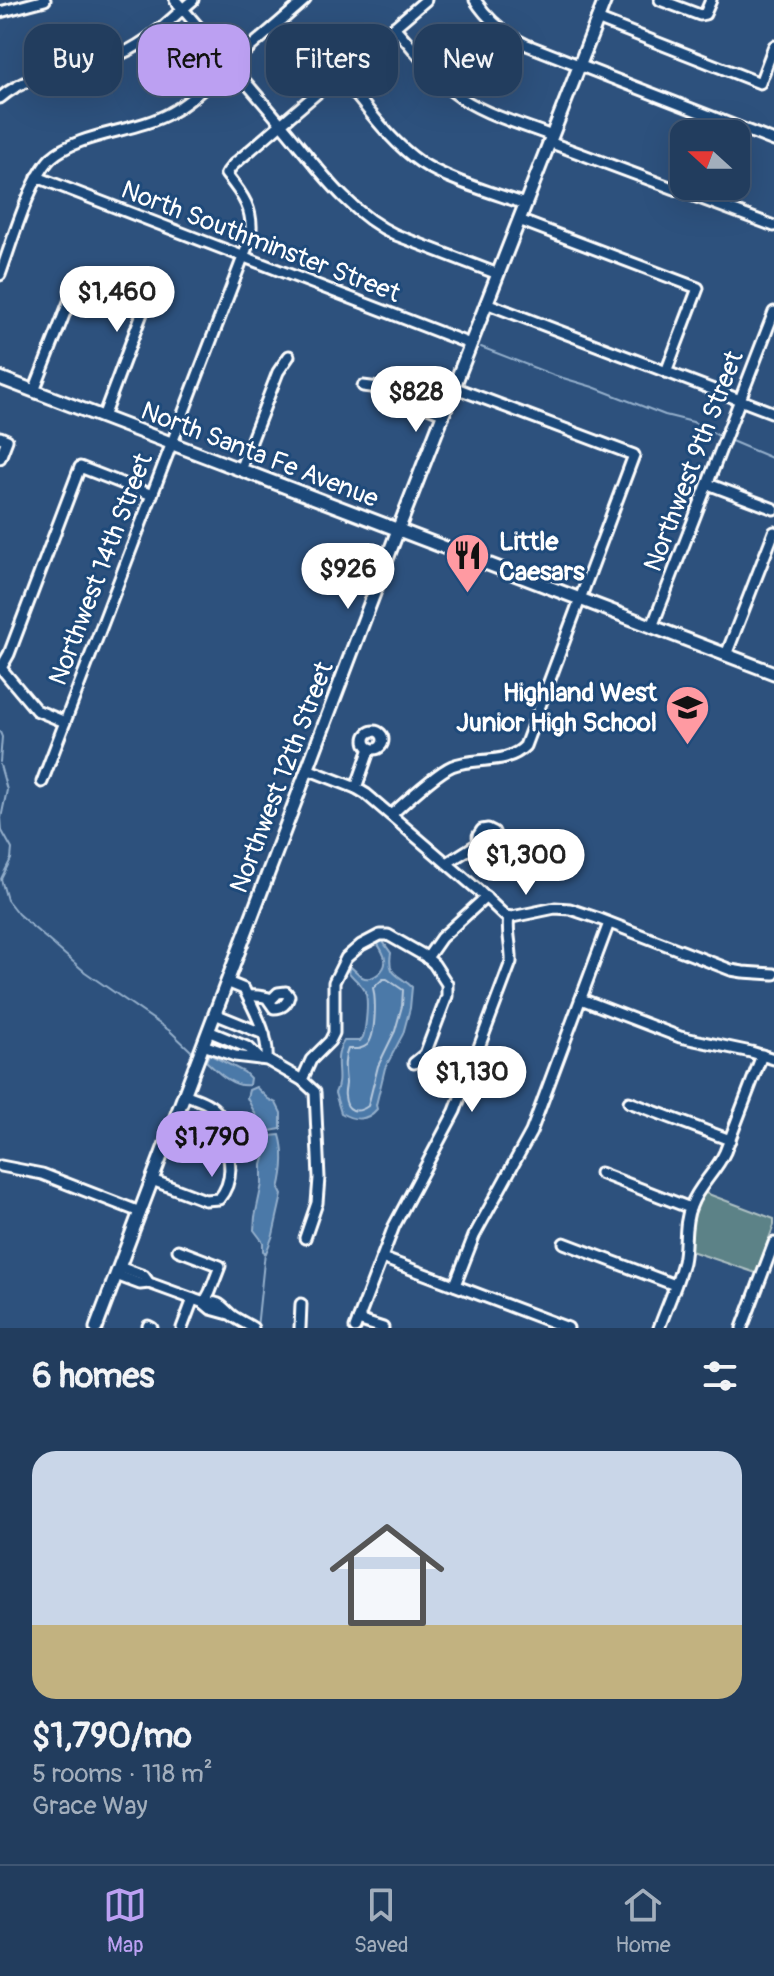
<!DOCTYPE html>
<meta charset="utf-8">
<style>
body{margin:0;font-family:Pangolin,sans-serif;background:#2a4464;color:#f1f3f6;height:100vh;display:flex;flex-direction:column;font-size:30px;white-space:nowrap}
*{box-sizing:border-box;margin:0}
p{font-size:26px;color:#a2aebc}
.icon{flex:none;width:44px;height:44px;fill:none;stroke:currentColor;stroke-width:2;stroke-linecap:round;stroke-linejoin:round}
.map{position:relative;height:1328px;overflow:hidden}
.side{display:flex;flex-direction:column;background:#223d5e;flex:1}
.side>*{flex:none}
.hud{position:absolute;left:24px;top:24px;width:726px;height:72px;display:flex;gap:16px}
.needle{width:52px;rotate:291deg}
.fabs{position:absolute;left:670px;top:120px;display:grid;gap:16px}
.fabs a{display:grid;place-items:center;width:80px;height:80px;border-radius:16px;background:#223d5e;box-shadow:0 8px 32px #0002,0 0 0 2px #3f5673;font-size:40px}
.price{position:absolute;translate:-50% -68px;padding:0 18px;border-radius:28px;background:#fff;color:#222;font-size:26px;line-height:52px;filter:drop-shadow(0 2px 4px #0008)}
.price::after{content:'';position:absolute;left:50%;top:48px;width:24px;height:18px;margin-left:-12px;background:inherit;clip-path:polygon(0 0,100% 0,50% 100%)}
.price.current{background:#bca0f2;color:#111}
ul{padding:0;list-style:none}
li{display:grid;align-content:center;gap:16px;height:424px;padding:0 32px}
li+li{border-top:2px solid #3f5673}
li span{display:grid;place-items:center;height:248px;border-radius:24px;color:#555}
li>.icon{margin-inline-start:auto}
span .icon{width:144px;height:144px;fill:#fffc;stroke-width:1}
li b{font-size:34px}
h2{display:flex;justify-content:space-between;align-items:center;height:96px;padding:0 32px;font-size:34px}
.pill{padding:0 28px;border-radius:24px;background:#223d5e;box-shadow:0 8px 32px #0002,0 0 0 2px #3f5673;font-size:28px;line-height:72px}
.pill.current{background:#bca0f2;color:#111}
.dock{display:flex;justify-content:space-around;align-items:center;height:112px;border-top:2px solid #3f5673;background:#223d5e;font-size:22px;color:#a2aebc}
.dock a{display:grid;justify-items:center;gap:4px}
.dock .current{color:#bca0f2}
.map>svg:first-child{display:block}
.green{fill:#5c8287;stroke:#aec0c3;stroke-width:2}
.water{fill:#4c79a8;stroke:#94afcb;stroke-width:2}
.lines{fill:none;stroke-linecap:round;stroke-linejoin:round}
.shore{stroke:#b7c9dc;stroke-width:2}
.stream{stroke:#94afcb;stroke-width:2}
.minor-casing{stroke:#fff;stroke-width:15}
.major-casing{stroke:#fff;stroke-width:17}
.minor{stroke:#1f4a7a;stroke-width:9}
.major{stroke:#1f4a7a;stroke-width:11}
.labels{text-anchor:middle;stroke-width:6;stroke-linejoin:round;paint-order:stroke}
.street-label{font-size:26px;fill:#fff;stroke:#1f4a7a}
.poi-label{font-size:26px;font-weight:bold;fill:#fff;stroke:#1f4a7a;text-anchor:start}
</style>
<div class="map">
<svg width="774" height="1328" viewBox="0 0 774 1328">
<rect width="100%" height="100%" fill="#2d517d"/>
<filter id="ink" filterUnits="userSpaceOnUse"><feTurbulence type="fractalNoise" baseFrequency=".0125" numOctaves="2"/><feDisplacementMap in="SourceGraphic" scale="16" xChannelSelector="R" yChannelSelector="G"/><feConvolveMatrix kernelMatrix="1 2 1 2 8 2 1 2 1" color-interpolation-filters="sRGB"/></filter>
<g filter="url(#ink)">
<path class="green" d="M703 1192 774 1219V1225L756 1273 688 1250C688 1229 692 1210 703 1192Z"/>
<g class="water">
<path d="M383 938 384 943 391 953C387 976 399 974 412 987L410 1008 403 1034 385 1068 376 1105 377 1109C367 1121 354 1121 341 1113L335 1093C344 1077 331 1060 344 1041H360L363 1037C366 1027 369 1000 365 991 361 983 352 978 348 971L351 967C352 968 361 976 362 977 372 982 387 970 385 959 384 953 379 946 376 941Z"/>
<path d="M209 1054 244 1072 250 1078 249 1085C233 1088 218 1072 206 1061Z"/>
<polygon points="256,1087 268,1099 276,1103 281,1113 281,1129 270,1131 263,1129 247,1098 249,1090"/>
<path d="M280 1135C285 1152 283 1173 279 1189L282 1195 273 1235 266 1253 263 1251V1242L254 1230 255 1217 262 1184V1165L270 1136Z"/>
</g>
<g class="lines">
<path class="shore" d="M383 979H387L403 990 402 1006 395 1031 378 1066 368 1106C357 1114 346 1112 345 1096 344 1092 346 1087 346 1083 345 1071 343 1060 348 1049 355 1049 361 1050 367 1045 376 1037 376 1000 373 988Z"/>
<g class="stream">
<polyline points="481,347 553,375 593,387 665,415 693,422 723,438"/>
<polyline points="729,440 774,459"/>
<polyline points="0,732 2,737 0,762"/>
<polyline points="0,765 7,790 1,818 2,831 12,849 11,859 1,879 7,900 18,914 85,972 170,1031 191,1051"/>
<polyline points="257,1328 265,1252"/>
</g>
<defs>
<g id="minor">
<path d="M175 0C211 42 247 83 282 125 316 165 348 213 396 235L498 274"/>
<path d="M475 0C488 20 506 35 527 45L774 141"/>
<polyline points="660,0 700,15 705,14 711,0"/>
<polyline points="0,12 45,0"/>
<polyline points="597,19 760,83 774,46"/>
<path d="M394 27C414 48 431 74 453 92 479 113 521 124 552 136"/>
<path d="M339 75C365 104 388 140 420 162 447 180 494 193 525 204"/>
<path d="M0 98C30 71 86 68 123 53 150 41 171 19 193 0"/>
<polyline points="549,142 774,226"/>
<polyline points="37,177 470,344"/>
<polyline points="519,220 698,288 666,372"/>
<path d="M0 275C11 245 30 179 51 158 78 133 136 132 170 113 191 102 209 83 227 67 253 45 279 23 305 0"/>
<polyline points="486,303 774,413"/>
<polyline points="363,386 379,388 443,413"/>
<polyline points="34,391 80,274 147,300 103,417"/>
<polyline points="0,437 7,440 0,458"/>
<polyline points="240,470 278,372 289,356"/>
<polyline points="708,484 774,509"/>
<polyline points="652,627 774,312"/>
<polyline points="726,655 774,532"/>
<polyline points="0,667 36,710 65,722"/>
<polyline points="1,668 9,654 80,467 152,495"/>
<circle cx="374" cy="740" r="9"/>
<polyline points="307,769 356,788 366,794 478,890 505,916 512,917 555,908 570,909 597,918 731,970 743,972 774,974"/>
<path d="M42 782 250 239C255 211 243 195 226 174L233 165 426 0"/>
<polyline points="356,788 370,748"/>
<path d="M391 815C404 803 436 773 452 766 475 756 506 766 525 746L634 455 453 387"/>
<polyline points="447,863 479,843 486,847 493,845 496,838 494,832 488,829 482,830 478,836 479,843"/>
<polyline points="427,958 441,938 486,897"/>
<path d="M227 982 244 989C255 1012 269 1035 267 1060"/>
<path d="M248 996C257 995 263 996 272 999L278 993 286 992 289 996C287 1004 283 1008 274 1008L267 998"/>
<polyline points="581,999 680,1037 751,1052 774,1059"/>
<polyline points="215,1014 264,1034"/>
<polyline points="208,1031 249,1048 260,1059"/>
<polyline points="203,1045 235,1056 267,1060 302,1080 315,1092 319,1178 317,1203 305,1238"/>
<polyline points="302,1080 311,1060 330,1041 334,1033 334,982 346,958 361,945 380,935 388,935 425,956 434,964 447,984 447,996 425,1054 414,1063"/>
<polyline points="629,1102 730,1140"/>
<polyline points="1,1166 42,1174 140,1212"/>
<polyline points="600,1173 690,1208"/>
<path d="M152 1180 205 1200 219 1199C235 1180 230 1159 225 1138 223 1130 223 1119 218 1113 210 1102 196 1099 184 1094"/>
<polyline points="564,1243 675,1285"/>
<polyline points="382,1258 568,1328"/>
<polyline points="119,1267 144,1276 149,1283 204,1303 210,1292 220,1266 178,1250"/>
<polyline points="116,1275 140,1284 149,1283"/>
<polyline points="455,1285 474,1236 531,1132 609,923"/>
<path d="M229 1314 211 1309 204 1303C218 1301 220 1304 229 1313 235 1319 246 1323 253 1328"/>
<polyline points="358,1320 383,1328"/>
<polyline points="148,1326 152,1328"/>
<polyline points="182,1328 193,1299"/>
<polyline points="300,1328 301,1304"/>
<path d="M355 1328 394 1226 455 1111 511 962C512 947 506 931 509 917"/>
<path d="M659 1328C667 1306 677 1285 683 1262 687 1244 683 1224 691 1206 698 1186 716 1172 725 1152L762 1055"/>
<polyline points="742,1328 774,1243"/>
</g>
<g id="major">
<polyline points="0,378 774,673"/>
<polyline points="96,1328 398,530 605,0"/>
</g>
</defs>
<use href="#minor" class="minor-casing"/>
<use href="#major" class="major-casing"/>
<use href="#minor" class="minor"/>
<use href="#major" class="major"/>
</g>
</g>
<defs>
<symbol id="restaurant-pin" viewBox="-11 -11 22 30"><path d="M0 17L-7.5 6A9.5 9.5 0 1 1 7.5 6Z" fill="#ff9aa2" stroke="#1f4a7a"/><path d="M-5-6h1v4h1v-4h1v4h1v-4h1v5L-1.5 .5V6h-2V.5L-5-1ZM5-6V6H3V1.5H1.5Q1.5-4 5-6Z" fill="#111"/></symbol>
<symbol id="school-pin" viewBox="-11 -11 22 30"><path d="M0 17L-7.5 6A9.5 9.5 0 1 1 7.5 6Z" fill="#ff9aa2" stroke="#1f4a7a"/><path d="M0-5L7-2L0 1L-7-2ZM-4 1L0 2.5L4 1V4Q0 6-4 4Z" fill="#111"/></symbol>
</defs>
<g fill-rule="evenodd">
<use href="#restaurant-pin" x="442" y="530" width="51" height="69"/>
<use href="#school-pin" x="662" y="682" width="51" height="69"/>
</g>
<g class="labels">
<g class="street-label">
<text transform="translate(261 241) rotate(21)" y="9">North Southminster Street</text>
<text transform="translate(260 454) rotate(21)" y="9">North Santa Fe Avenue</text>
<text transform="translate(693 461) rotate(-69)" y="9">Northwest 9th Street</text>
<text transform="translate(100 569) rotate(-69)" y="9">Northwest 14th Street</text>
<text transform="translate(281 777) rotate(-69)" y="9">Northwest 12th Street</text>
</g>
<g class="poi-label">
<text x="499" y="550">Little<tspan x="499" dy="30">Caesars</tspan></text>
<text x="657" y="701" text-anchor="end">Highland West<tspan x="657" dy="30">Junior High School</tspan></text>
</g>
</g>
</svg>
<div class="fabs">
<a><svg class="needle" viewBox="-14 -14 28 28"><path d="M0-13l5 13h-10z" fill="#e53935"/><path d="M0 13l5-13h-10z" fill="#a2aebc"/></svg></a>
</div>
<b class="price" style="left:117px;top:334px">$1,460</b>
<b class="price" style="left:416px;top:434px">$828</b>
<b class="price" style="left:348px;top:611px">$926</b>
<b class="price" style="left:526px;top:897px">$1,300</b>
<b class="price" style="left:472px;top:1114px">$1,130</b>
<b class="price current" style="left:212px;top:1179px">$1,790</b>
<div class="hud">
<a class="pill">Buy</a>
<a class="pill current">Rent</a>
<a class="pill">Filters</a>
<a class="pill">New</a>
</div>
</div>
<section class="side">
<h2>6 homes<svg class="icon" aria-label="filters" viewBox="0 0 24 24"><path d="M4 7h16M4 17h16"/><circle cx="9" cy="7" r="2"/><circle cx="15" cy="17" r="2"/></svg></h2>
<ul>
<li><span style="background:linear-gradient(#c9d6e8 70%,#c2b280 0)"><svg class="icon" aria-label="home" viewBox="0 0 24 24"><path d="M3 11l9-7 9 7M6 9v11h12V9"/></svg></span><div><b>$1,790/mo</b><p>5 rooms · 118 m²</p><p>Grace Way</p></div></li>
</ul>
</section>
<nav class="dock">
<a class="current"><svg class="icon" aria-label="map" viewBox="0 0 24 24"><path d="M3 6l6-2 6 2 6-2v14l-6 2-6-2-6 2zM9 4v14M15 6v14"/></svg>Map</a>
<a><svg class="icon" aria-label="saved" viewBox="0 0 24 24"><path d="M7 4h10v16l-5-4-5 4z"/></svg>Saved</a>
<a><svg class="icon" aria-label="home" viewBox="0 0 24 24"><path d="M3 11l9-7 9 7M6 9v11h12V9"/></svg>Home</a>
</nav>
